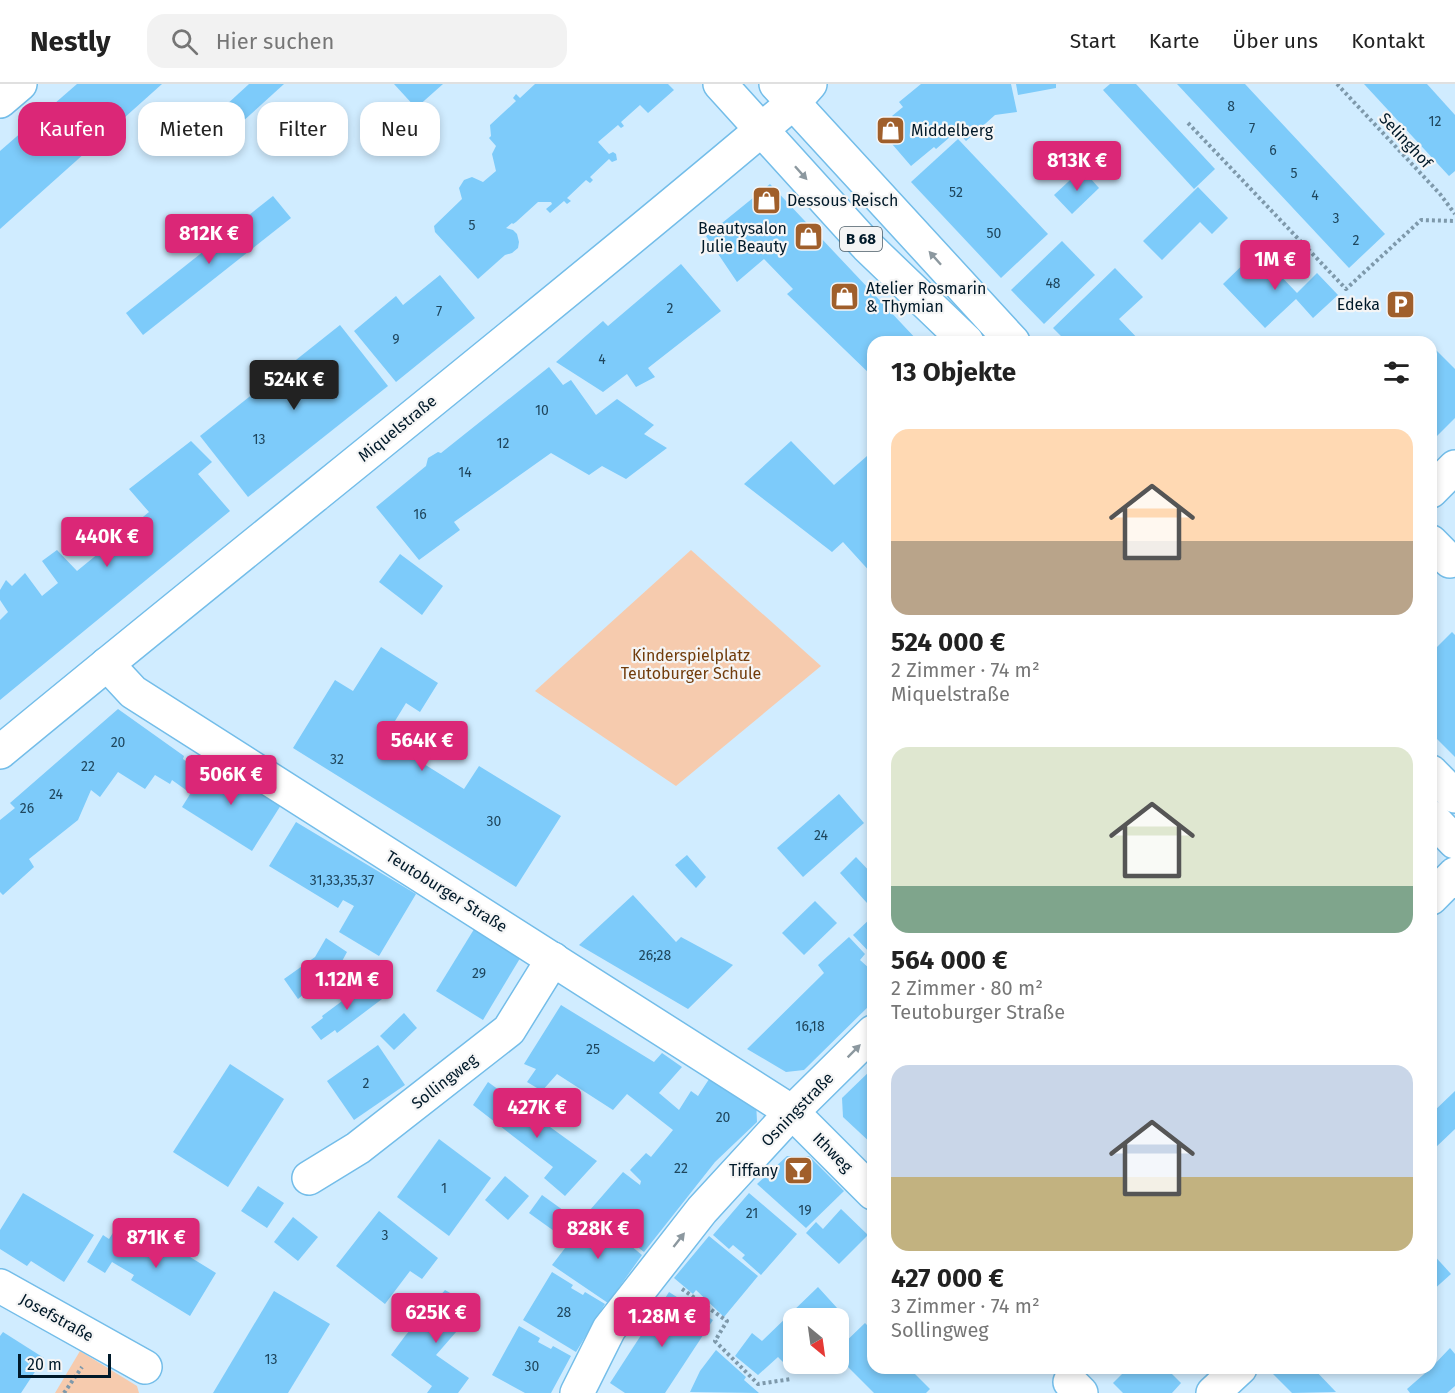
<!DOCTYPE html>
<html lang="de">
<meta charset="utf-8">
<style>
body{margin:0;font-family:"Fira Sans",sans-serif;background:#f2f2f2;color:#222;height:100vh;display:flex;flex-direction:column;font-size:22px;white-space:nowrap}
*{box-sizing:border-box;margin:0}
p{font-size:20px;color:#767676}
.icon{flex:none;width:33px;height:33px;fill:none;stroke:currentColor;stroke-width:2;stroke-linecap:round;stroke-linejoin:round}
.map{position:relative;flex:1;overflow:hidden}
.sheet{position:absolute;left:867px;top:252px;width:570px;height:1038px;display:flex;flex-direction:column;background:#fff;border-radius:18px;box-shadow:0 3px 9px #0003}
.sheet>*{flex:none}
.banner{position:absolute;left:18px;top:18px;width:570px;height:54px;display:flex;gap:12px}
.needle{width:39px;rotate:151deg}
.fabs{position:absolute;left:783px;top:1224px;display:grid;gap:12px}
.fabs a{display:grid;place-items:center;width:66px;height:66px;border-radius:12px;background:#fff;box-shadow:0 3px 9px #0003;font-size:30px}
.scale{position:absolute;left:18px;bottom:15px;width:93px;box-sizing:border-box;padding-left:6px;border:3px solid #001929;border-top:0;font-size:16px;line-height:21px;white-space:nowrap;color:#001929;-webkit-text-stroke:4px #f5f5f5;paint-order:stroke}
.price{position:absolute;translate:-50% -51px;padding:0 14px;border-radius:6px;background:#db2777;color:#fff;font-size:20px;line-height:39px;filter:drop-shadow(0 2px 3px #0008)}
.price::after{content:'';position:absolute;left:50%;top:36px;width:18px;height:14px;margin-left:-9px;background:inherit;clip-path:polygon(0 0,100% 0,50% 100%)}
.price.on{background:#222;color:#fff}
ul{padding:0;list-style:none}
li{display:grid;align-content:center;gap:12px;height:318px;padding:0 24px}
li span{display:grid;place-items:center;height:186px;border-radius:18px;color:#555}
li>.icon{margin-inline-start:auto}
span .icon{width:108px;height:108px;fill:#fffc;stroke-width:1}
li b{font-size:26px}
h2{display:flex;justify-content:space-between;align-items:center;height:72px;padding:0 24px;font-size:26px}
.tag{padding:0 21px;border-radius:18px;background:#fff;box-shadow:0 3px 9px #0003;font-size:21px;line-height:54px}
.tag.on{background:#db2777;color:#fff}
header{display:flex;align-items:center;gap:36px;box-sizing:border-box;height:84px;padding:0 30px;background:#fff;border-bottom:2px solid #e0e0e0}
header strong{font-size:28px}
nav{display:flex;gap:33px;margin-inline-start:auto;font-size:21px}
.search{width:420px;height:54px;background:#f2f2f2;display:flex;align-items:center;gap:15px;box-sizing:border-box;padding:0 21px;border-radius:18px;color:#767676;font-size:22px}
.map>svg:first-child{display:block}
.green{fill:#f6cbae}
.building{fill:#7dcbfa}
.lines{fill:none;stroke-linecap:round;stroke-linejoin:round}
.minor-casing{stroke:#73bde9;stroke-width:36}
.major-casing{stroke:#73bde9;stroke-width:36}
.path{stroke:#7e99ab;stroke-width:4;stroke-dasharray:3 3;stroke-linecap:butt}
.minor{stroke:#fff;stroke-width:33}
.major{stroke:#fff;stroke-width:33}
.oneway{fill:#8c989f}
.labels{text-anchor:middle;stroke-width:4.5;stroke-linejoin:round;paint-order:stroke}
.number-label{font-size:14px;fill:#1f465d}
.shield{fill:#f5f5f5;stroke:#4a5b66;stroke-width:1.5}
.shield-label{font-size:15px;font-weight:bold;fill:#001929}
.poi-label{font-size:16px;fill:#001929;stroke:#f5f5f5;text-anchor:start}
.street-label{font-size:16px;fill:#001929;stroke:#f5f5f5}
.park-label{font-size:16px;fill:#713c0b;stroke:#f5f5f5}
</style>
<header>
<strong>Nestly</strong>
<div class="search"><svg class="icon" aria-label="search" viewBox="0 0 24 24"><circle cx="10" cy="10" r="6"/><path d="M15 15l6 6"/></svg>Hier suchen</div>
<nav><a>Start</a><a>Karte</a><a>Über uns</a><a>Kontakt</a></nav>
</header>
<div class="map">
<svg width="1455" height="1309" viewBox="0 0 1455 1309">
<rect width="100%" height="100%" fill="#d0ecff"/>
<g class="green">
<polygon points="691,466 821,582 676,702 535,607"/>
<polygon points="80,1267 137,1302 139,1309 55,1309"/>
</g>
<g class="building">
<polygon points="77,0 162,0 0,145 0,67"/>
<polygon points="249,0 284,0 241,39 225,22"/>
<polygon points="394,0 443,0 416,24"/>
<polygon points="535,0 668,0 674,6 648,29 640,21 621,38 624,42 621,44 618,41 598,58 609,70 613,68 616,70 617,76 612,78 609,75 590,93 593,96 590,99 586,96 567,114 571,117 567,120 564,117 550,129 546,125 552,120 551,118 538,118 516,138 513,140 512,139 506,144 513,146 517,150 519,158 518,164 512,169 505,171 478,195 435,148 434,142 462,115 459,104 464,96 472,93 483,98 496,87 492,70 496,62 489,54 491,52 490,41 516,17 513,14 516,10 520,14"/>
<polygon points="921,0 1011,0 1017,28 995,31 966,57 957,47 936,65 934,63 911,82 880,46 894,35 892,32 903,23 899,18"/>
<polygon points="1016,0 1056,0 1056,4 1018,11"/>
<polygon points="1110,0 1136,0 1215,85 1194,105 1103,6"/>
<polygon points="1177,0 1245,0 1385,150 1349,184"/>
<polygon points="1364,0 1427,0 1455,31 1455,87 1449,92"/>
<polygon points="958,55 1048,150 1001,194 911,98"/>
<polygon points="1082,85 1099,104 1072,130 1054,111"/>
<polygon points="770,100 919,258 873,258 873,293 787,210 793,205 764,175 737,198 706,152"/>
<polygon points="1198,103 1228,134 1212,150 1200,138 1162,176 1143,157"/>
<polygon points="273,112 291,134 143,251 126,229"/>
<polygon points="1062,157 1095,191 1044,240 1011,206"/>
<polygon points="1257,167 1297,209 1317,189 1338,211 1313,234 1296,215 1265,244 1223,200"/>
<polygon points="681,180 721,227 648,284 655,293 636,303 627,290 603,308 556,278 603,237 608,242"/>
<polygon points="1115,184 1143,213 1119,235 1141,258 1067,258 1053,244"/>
<polygon points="440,191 475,234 396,298 354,247 396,212 403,221"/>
<polygon points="340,241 388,302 248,413 200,352"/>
<polygon points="1431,261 1455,285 1455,334 1431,358"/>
<polygon points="549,283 563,301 571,296 596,331 617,315 654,341 644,350 667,364 626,395 602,382 589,391 551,369 454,438 460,446 419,476 376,423 426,382 428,374 438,368 441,369"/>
<polygon points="191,357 212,378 198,390 230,427 0,616 0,536 8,528 0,516 0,506 6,496 12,502 25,489 42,512 58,499 42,477 57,466 77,487 149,428 129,405"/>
<polygon points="791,357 834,401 867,372 873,377 873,491 843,458 832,468 744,400"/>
<polygon points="400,470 443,502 422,531 379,498"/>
<polygon points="1452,548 1455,551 1455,673 1431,649 1431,569"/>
<polygon points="381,563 438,599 420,628 406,619 384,655 464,705 479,682 561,732 516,803 293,664 335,596 353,607"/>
<polygon points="118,625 184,672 183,675 198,686 186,706 172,696 170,700 155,691 145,705 118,688 100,713 91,706 78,736 29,775 34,783 3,811 0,808 0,736 15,724 10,719"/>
<polygon points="210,678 281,721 252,767 182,723"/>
<polygon points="839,710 864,739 803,793 777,764"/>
<polygon points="296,738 416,810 379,872 339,848 354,822 343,816 338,824 269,782"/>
<polygon points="687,771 706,793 696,804 675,781"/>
<polygon points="856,773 873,791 873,814 867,819 840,789"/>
<polygon points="633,811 676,858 681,853 733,881 688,925 579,861"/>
<polygon points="815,817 837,839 804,871 782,849"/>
<polygon points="873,832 873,872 853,851"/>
<polygon points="476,842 522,871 483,936 436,907"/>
<polygon points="849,853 865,870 860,876 870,885 873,882 873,918 804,986 786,988 747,965 824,889 818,881"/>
<polygon points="326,854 347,868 334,892 319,904 315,901 298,915 284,895 315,873"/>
<polygon points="369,897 382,915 337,949 335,946 321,956 311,943 323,934 322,932"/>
<polygon points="561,921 654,978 662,969 682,983 659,1009 679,1026 691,1007 698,1012 713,989 756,1016 757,1038 715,1078 644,1168 590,1126 623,1088 640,1101 641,1097 630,1086 646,1069 651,1073 673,1046 627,1010 613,1026 557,990 542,1007 527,998 536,985 524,980"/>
<polygon points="404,929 417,944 394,966 380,952"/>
<polygon points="378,961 405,1001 354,1036 327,997"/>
<polygon points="230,980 284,1015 228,1103 173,1068"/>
<polygon points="873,984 873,1061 843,1033 842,1014"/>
<polygon points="488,998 597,1077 565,1112 544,1094 553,1083 473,1021"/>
<polygon points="1455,1007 1455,1045 1434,1065 1431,1062 1431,1030"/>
<polygon points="439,1055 491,1094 449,1152 397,1113"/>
<polygon points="787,1072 809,1072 844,1107 806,1144 757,1100"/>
<polygon points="505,1092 529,1112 508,1136 485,1116"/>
<polygon points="258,1102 284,1119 267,1144 241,1127"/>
<polygon points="23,1109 94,1151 64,1198 31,1177 27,1182 0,1165 0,1146"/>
<polygon points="749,1109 797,1150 761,1191 742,1174 745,1171 733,1161 729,1165 713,1151"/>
<polygon points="542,1111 567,1129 554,1147 529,1129"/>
<polygon points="841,1125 868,1151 839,1180 806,1149 816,1138 823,1145"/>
<polygon points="379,1127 438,1174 422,1195 410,1187 385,1220 336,1182"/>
<polygon points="293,1133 318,1153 298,1177 274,1158"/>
<polygon points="589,1133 606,1145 606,1148 617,1157 620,1153 642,1171 608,1219 552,1181"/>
<polygon points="116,1144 149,1164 156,1152 216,1189 190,1232 131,1196 134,1191 112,1178 105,1189 87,1178 103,1151 109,1155"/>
<polygon points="709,1152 758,1192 724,1233 696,1206 693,1210 674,1194"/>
<polygon points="1431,1168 1451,1190 1431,1208"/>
<polygon points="552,1188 573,1201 571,1204 583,1211 585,1208 605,1220 576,1268 523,1236"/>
<polygon points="818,1203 838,1225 828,1234 794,1234 794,1268 783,1278 778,1273 758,1291 735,1272 752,1249 762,1257"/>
<polygon points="445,1206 477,1224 436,1271 469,1294 458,1309 427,1309 432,1302 391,1271 405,1252"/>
<polygon points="274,1207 330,1240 288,1309 213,1309"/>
<polygon points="669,1208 713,1236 665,1309 625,1309 610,1299"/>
<polygon points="865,1239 873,1247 873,1284 909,1284 930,1305 926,1309 874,1309 838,1273 838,1265"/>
<polygon points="519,1242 540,1254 538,1258 551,1265 553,1262 571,1272 551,1309 525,1309 492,1291"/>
<polygon points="3,1248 44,1274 21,1309 0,1309 0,1252"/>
<polygon points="1450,1264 1455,1270 1455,1302 1447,1309 1410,1309 1407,1305 1431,1284"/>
<polygon points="716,1266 746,1293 744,1296 759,1309 690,1308 700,1287"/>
<polygon points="1128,1284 1166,1284 1181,1299 1172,1309 1123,1309 1113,1299"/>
<polygon points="1277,1284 1313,1284 1336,1308 1292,1309 1272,1289"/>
</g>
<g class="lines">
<defs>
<g id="minor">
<polyline points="0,17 20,0"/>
<polyline points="1431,407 1455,383"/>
<polyline points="1431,458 1450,477"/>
<polyline points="107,580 133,608 792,1028 873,1109"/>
<path d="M0 668C253 459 511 257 761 46L793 19 810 0"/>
<polyline points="1431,814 1455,790"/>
<polyline points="309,1094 358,1064 509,946 553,875"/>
<polyline points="0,1202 145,1283"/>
<polyline points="1070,1298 1081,1309"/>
<polyline points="577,1309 609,1245 702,1126 792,1028 873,948"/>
<polyline points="1213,1309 1240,1284"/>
</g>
<g id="major">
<polyline points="720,0 867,162 967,258"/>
<polyline points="776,0 1013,258"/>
<polyline points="1431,688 1455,712"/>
<polyline points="1431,733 1455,758"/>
</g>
</defs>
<use href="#minor" class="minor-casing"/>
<use href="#major" class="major-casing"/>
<g class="path">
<polyline points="1337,0 1440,110 1455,130"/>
<polyline points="1188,39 1346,205 1421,136 1455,137"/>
<polyline points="682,1205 727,1237 715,1257 758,1300 791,1295"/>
<polyline points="64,1309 82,1283"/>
</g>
<use href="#minor" class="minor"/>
<use href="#major" class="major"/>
</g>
<defs><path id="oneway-solid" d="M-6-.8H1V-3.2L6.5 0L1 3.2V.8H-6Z" transform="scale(1.5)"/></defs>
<g class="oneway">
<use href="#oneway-solid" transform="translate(801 89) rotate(48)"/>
<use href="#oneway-solid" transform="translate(935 174) rotate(-132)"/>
<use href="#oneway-solid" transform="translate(854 967) rotate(-45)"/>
<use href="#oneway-solid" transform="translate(679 1156) rotate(-52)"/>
</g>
<defs>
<symbol id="shop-square" viewBox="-11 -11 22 22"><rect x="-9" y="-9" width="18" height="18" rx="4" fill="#a05f2b" stroke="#f5f5f5"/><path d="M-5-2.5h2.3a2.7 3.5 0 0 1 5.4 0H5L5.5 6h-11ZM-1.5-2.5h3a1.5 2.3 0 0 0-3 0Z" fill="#fff"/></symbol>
<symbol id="parking-square" viewBox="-11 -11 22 22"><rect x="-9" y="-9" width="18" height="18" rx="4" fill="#a05f2b" stroke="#f5f5f5"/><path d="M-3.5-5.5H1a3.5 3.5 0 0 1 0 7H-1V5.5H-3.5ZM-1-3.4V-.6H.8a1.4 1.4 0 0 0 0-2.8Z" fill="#fff"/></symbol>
<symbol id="bar-square" viewBox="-11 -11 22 22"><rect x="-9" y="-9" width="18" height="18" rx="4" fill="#a05f2b" stroke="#f5f5f5"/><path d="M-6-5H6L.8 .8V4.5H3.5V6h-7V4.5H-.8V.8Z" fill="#fff"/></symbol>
</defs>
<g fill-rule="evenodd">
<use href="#shop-square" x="874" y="30" width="33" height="33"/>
<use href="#shop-square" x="750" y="100" width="33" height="33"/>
<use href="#shop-square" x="792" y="136" width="33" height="33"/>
<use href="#shop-square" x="828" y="196" width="33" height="33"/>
<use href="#parking-square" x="1384" y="204" width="33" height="33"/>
<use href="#bar-square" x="782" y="1070" width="33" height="33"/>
</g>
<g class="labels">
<g class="number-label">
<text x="1231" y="27">8</text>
<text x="1435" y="42">12</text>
<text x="1252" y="49">7</text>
<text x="1273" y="71">6</text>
<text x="1294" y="94">5</text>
<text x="956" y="113">52</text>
<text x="1315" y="116">4</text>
<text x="1336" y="139">3</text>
<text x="472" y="146">5</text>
<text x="994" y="154">50</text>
<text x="1356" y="161">2</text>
<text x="1053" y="204">48</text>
<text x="670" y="229">2</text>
<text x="439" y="232">7</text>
<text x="396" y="260">9</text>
<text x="602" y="280">4</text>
<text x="542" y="331">10</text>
<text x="259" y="360">13</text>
<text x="503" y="364">12</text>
<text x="465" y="393">14</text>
<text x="420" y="435">16</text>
<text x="118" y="663">20</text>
<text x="337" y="680">32</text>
<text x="88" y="687">22</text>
<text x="56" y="715">24</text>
<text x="27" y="729">26</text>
<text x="494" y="742">30</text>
<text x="821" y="756">24</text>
<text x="342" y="801">31,33,35,37</text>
<text x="655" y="876">26;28</text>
<text x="479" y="894">29</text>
<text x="810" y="947">16,18</text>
<text x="593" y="970">25</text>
<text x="366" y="1004">2</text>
<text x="723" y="1038">20</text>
<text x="681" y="1089">22</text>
<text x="444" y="1109">1</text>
<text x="805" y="1131">19</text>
<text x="752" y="1134">21</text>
<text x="385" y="1156">3</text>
<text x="564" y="1233">28</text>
<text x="271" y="1280">13</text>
<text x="532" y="1287">30</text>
</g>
<rect class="shield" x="840" y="143" width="42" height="24" rx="4.5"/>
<g class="shield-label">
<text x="861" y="160">B 68</text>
</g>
<g class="poi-label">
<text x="911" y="52">Middelberg</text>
<text x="787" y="122">Dessous Reisch</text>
<text x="787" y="150" text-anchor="end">Beautysalon<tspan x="787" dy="18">Julie Beauty</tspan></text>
<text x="866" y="210">Atelier Rosmarin<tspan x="866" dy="18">&amp; Thymian</tspan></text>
<text x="1380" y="226" text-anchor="end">Edeka</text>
<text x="778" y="1092" text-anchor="end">Tiffany</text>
</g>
<g class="street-label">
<text transform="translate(1406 56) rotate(47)" y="6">Selinghof</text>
<text transform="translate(397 344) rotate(-39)" y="6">Miquelstraße</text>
<text transform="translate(447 807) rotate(32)" y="6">Teutoburger Straße</text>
<text transform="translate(444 997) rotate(-38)" y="6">Sollingweg</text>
<text transform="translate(797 1025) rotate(-46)" y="6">Osningstraße</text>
<text transform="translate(833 1068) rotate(45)" y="6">Ithweg</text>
<text transform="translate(57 1233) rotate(29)" y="6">Josefstraße</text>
</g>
<g class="park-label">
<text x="691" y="577">Kinderspielplatz<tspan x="691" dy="18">Teutoburger Schule</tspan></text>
</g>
</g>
</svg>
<div class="fabs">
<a><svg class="needle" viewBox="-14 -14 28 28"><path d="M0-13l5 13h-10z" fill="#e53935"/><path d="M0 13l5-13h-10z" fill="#767676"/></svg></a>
</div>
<div class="scale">20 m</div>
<b class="price" style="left:1077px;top:108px">813K €</b>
<b class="price" style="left:209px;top:181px">812K €</b>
<b class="price" style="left:1275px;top:207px">1M €</b>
<b class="price on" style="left:294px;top:327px">524K €</b>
<b class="price" style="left:107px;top:484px">440K €</b>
<b class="price" style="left:422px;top:688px">564K €</b>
<b class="price" style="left:231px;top:722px">506K €</b>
<b class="price" style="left:347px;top:927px">1.12M €</b>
<b class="price" style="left:537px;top:1055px">427K €</b>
<b class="price" style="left:598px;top:1176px">828K €</b>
<b class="price" style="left:156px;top:1185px">871K €</b>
<b class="price" style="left:436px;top:1260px">625K €</b>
<b class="price" style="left:662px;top:1264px">1.28M €</b>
<div class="banner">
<a class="tag on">Kaufen</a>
<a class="tag">Mieten</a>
<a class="tag">Filter</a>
<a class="tag">Neu</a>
</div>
<section class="sheet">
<h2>13 Objekte<svg class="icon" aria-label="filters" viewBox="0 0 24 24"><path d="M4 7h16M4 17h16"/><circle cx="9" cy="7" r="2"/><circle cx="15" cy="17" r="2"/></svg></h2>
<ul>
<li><span style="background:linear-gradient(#ffd9b3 60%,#b9a48a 0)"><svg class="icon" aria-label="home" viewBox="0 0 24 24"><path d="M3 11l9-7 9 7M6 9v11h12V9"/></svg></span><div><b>524 000 €</b><p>2 Zimmer · 74 m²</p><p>Miquelstraße</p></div></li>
<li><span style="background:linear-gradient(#dfe7d0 75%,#7fa58c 0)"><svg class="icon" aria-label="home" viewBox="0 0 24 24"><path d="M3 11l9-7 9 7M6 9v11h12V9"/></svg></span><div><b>564 000 €</b><p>2 Zimmer · 80 m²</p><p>Teutoburger Straße</p></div></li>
<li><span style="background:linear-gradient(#c9d6e8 60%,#c2b280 0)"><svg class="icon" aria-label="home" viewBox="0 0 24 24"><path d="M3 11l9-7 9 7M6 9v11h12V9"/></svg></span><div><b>427 000 €</b><p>3 Zimmer · 74 m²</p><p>Sollingweg</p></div></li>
</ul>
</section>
</div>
